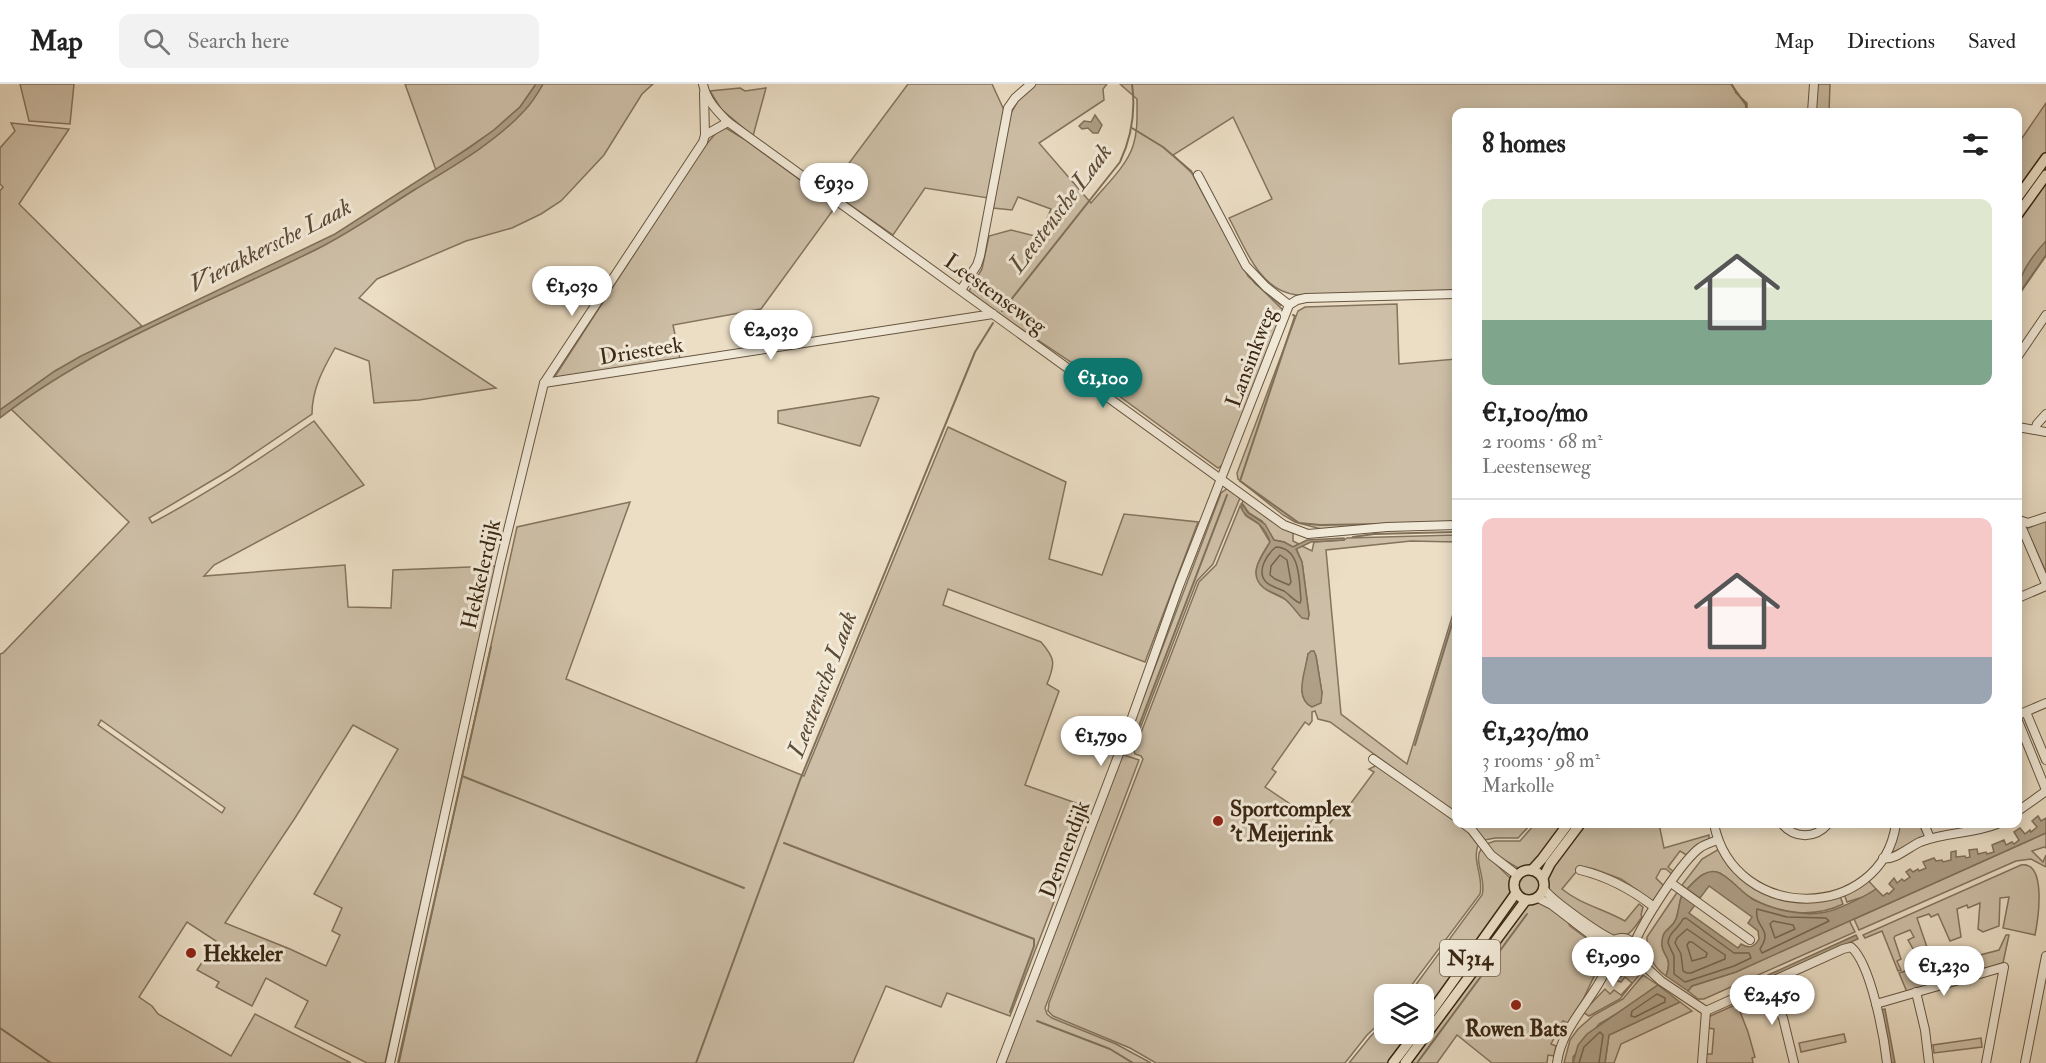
<!DOCTYPE html>
<meta charset="utf-8">
<style>
body{margin:0;font-family:"IM FELL Double Pica",serif;background:#f2f2f2;color:#222;height:100vh;display:flex;flex-direction:column;font-size:22px;white-space:nowrap}
*{box-sizing:border-box;margin:0}
p{font-size:20px;color:#767676}
.icon{flex:none;width:33px;height:33px;fill:none;stroke:currentColor;stroke-width:2;stroke-linecap:round;stroke-linejoin:round}
.map{position:relative;flex:1;overflow:hidden}
.details{position:absolute;left:1452px;top:24px;width:570px;height:720px;display:flex;flex-direction:column;background:#fff;border-radius:12px;box-shadow:0 3px 15px #0003}
.details>*{flex:none}
.fabs{position:absolute;left:1374px;top:900px;display:grid;gap:12px}
.fabs a{display:grid;place-items:center;width:60px;height:60px;border-radius:12px;background:#fff;box-shadow:0 3px 15px #0003;font-size:30px}
.price{position:absolute;translate:-50% -51px;padding:0 14px;border-radius:21px;background:#fff;color:#222;font-size:20px;line-height:39px;filter:drop-shadow(0 2px 3px #0008)}
.price::after{content:'';position:absolute;left:50%;top:36px;width:18px;height:14px;margin-left:-9px;background:inherit;clip-path:polygon(0 0,100% 0,50% 100%)}
.price.selected{background:#0f766e;color:#fff}
ul{padding:0;list-style:none}
li{display:grid;align-content:center;gap:12px;height:318px;padding:0 30px}
li+li{border-top:2px solid #e0e0e0}
li span{display:grid;place-items:center;height:186px;border-radius:12px;color:#555}
li>.icon{margin-inline-start:auto}
span .icon{width:108px;height:108px;fill:#fffc;stroke-width:1}
li b{font-size:26px}
h2{display:flex;justify-content:space-between;align-items:center;height:72px;padding:0 30px;font-size:26px}
header{display:flex;align-items:center;gap:36px;box-sizing:border-box;height:84px;padding:0 30px;background:#fff;border-bottom:2px solid #e0e0e0}
header strong{font-size:28px}
nav{display:flex;gap:33px;margin-inline-start:auto;font-size:21px}
.search{width:420px;height:54px;background:#f2f2f2;display:flex;align-items:center;gap:15px;box-sizing:border-box;padding:0 21px;border-radius:12px;color:#767676;font-size:22px}
.map>svg:first-child{display:block}
.green{fill:#cdbfa7;stroke:#84735d;stroke-width:1.5;fill-rule:evenodd}
.water{fill:#afa088;stroke:#807059;stroke-width:1.5}
.lines{fill:none;stroke-linecap:round;stroke-linejoin:round}
.shore{stroke:#74644e;stroke-width:1.5}
.stream{stroke:#807059;stroke-width:2}
.minor-casing{stroke:#665540;stroke-width:10}
.major-casing{stroke:#3a2713;stroke-width:12}
.minor{stroke:#f2ead9;stroke-width:8}
.major{stroke:#ebdec5;stroke-width:9}
.poi-dot{fill:#8f2418;stroke:#f2ead9;stroke-width:2}
.labels{text-anchor:middle;stroke-width:6;stroke-linejoin:round;paint-order:stroke}
.shield{fill:#f2ead9;stroke:#71624e;stroke-width:1.5}
.shield-label{font-size:21px;font-weight:bold;fill:#3a2713}
.street-label{font-size:22px;fill:#3a2713;stroke:#f2ead9}
.poi-label{font-size:22px;font-weight:bold;fill:#3a2713;stroke:#f2ead9;text-anchor:start}
.water-label{font-size:24px;font-style:italic;fill:#5d4b36;stroke:#f2ead9}
</style>
<header>
<strong>Map</strong>
<div class="search"><svg class="icon" aria-label="search" viewBox="0 0 24 24"><circle cx="10" cy="10" r="6"/><path d="M15 15l6 6"/></svg>Search here</div>
<nav><a>Map</a><a>Directions</a><a>Saved</a></nav>
</header>
<div class="map">
<svg width="2046" height="979" viewBox="0 0 2046 979">
<rect width="100%" height="100%" fill="#ebdec5"/>
<filter id="stains"><feTurbulence type="fractalNoise" baseFrequency=".00333" numOctaves="4"/><feColorMatrix values="0 0 0 0 .2 0 0 0 0 .09 0 0 0 0 .02 0 0 0 .5 -.17"/></filter>
<radialGradient id="worn" r=".72"><stop offset=".6" stop-color="#630" stop-opacity="0"/><stop offset="1" stop-color="#630" stop-opacity=".3"/></radialGradient>
<g class="green">
<polygon points="20,0 74,0 70,40 29,37"/>
<polygon points="405,0 536,0 520,23 494,46 436,86"/>
<path d="M543 0H653L642 10 604 71 561 117 541 130 512 144 466 157 377 195 359 214 496 304 419 316 374 319 369 277 335 264C323 285 312 305 312 330L228 387 149 434 152 439C208 409 262 374 314 337L364 401 214 481 204 492 345 481 348 523 391 524 393 486 496 482 385 979H367L295 943 308 917 266 894 252 922 216 903 219 898 197 886 216 857 187 838 139 913 152 922 158 930 231 972 255 930 351 979H0V570L3 569 129 438 11 325C104 257 214 216 317 165 351 148 382 126 414 106 461 77 514 48 543 0ZM101 636 225 724 222 729 98 641ZM353 641 398 665 314 810 342 824 332 847 340 851 326 882 290 865 225 839 295 734Z"/>
<polygon points="908,0 992,0 1004,26 988,114 925,104 893,151 829,106"/>
<path d="M1036 0H1107L1103 5 1104 16 1039 59 1091 119C1105 102 1126 83 1133 62 1138 47 1137 31 1137 15L1120 0H1732L1736 9 1747 19V28H1456V206L1297 211C1259 207 1245 163 1229 134L1272 115 1233 33 1173 71 1193 90 1248 192 1283 226 1224 380 1218 384 1086 288 997 229 969 207 982 185 989 152 1011 146 1039 153 1051 125 1018 113 1012 126 993 124 1010 31 1019 15Z"/>
<polygon points="1815,0 1830,0 1829,28 1815,28"/>
<polygon points="740,4 745,7 766,4 753,52 721,25 710,7"/>
<polygon points="2046,19 2046,69 2018,109 2018,60"/>
<polygon points="11,39 69,45 19,120 142,242 55,287 0,326 0,107 3,103 0,100 0,64 15,47"/>
<polygon points="726,44 744,55 836,122 761,225 673,241 680,275 552,297 700,68 716,49"/>
<polygon points="2046,96 2046,172 2018,212 2018,135"/>
<polygon points="1397,220 1399,280 1456,275 1456,437 1321,445 1295,438 1283,431 1238,395 1237,389 1298,227 1305,223"/>
<polygon points="872,312 879,314 860,362 778,339 778,327"/>
<path d="M948 343 1066 398 1049 475 1102 491 1124 430 1198 438 1145 578 948 505 943 521 1041 558C1056 575 1055 580 1047 600L1059 607 1025 701 1090 724 1010 932 947 909 941 923 886 902 853 979H399L517 443 630 418 566 595 804 692Z"/>
<polygon points="1228,404 1240,414 1213,480 1197,497 1131,668 1129,668 1124,665 1221,409"/>
<polygon points="1244,415 1293,449 1293,457 1299,460 1293,463 1284,458 1274,456 1262,437 1249,429 1242,419"/>
<path d="M1240 422 1246 432 1259 440 1270 458C1262 471 1247 490 1264 504 1271 510 1279 511 1286 516 1294 523 1298 529 1308 535L1309 530 1302 478 1296 464 1302 462 1312 467 1314 458 1344 456 1347 454 1456 451V458L1411 457 1326 466 1341 630 1407 680 1456 520V730L1330 638 1318 635 1315 627 1312 628V637L1309 641 1305 638 1272 685 1276 688 1265 703 1326 744 1336 731 1340 734 1374 688 1369 685 1377 681 1464 743 1478 761C1472 778 1484 793 1480 810L1405 910H1384V935L1367 951 1345 979H1156L1130 964 1053 932 1048 927 1049 919 1143 675 1141 672 1135 670 1134 667 1199 498 1216 481ZM1308 570 1316 572 1322 609 1302 608Z"/>
<polygon points="2046,436 2046,488 2026,445"/>
<polygon points="1124,671 1139,676 1045,924 1047,930 1052,934 1116,960 1151,979 1004,979 1121,672"/>
<polygon points="1470,740 1531,740 1518,754 1495,754 1485,756"/>
<polygon points="1535,740 1566,740 1534,781 1518,784 1496,771 1486,760 1495,757 1520,757"/>
<path d="M1583 740H1659L1664 764 1709 751V755L1696 762 1688 772 1680 767 1668 783 1675 789 1673 791 1666 785H1661L1656 794 1665 803 1653 817 1621 795 1594 785 1581 782 1562 805C1580 820 1604 825 1625 837L1639 820 1643 823 1641 831 1642 833C1638 838 1633 848 1626 851 1608 860 1568 822 1553 810L1548 805V790Z"/>
<polygon points="1899,740 1919,740 1926,752 1890,770"/>
<polygon points="2046,749 2046,764 2044,763 2032,767 2043,778 2046,771 2046,783 2031,775 2016,777 1859,846 1854,835"/>
<path d="M1481 765 1510 794 1512 809 1424 934V910H1409L1482 811C1487 796 1473 777 1481 765Z"/>
<path d="M1719 765C1747 808 1789 830 1840 812L1843 820C1815 834 1780 830 1753 815 1741 808 1731 798 1720 789 1704 785 1697 795 1687 805L1682 801 1702 775Z"/>
<path d="M2021 781C2046 777 2039 831 2035 851L2003 844 2009 813 2000 814 1999 842 1983 848 1978 845 1980 819 1968 824 1967 821 1957 825 1961 853 1950 857 1938 830 1931 833 1929 830 1917 834 1928 866 1916 870 1908 856 1914 853 1910 846 1895 852 1894 854 1901 875 1897 877 1901 886 1898 887 1882 847 1865 854 1863 851Z"/>
<circle cx="1529" cy="801" r="10"/>
<polygon points="1867,795 1876,805 1866,812 1847,818 1844,810"/>
<path d="M1678 807 1682 811C1679 818 1679 827 1676 835 1672 846 1662 844 1662 859 1661 873 1674 871 1666 892 1652 882 1646 870 1647 853Z"/>
<path d="M1541 818 1565 833 1570 842 1589 856 1592 853C1603 862 1610 870 1604 884L1600 883 1597 886 1580 922 1568 939 1563 937 1551 960 1556 962 1554 972 1548 971 1547 979H1492L1457 951 1437 979H1408L1526 820Z"/>
<polygon points="1507,827 1511,830 1402,979 1396,979 1417,950 1424,950 1424,941"/>
<polygon points="1849,836 1855,848 1704,915 1698,915 1688,907 1692,902 1736,888"/>
<polygon points="2006,851 2009,851 2003,879 1907,908 1899,889 1928,880 1930,884 1999,866"/>
<polygon points="1627,889 1640,890 1620,915 1589,932 1583,928 1605,905 1610,910 1614,906 1621,911 1632,899 1625,893 1621,898 1615,896"/>
<polygon points="1643,891 1658,901 1623,926 1599,940 1573,973 1573,979 1564,979 1570,956 1578,945 1594,931 1623,915"/>
<polygon points="1680,918 1692,927 1621,960 1614,979 1605,979 1609,951"/>
<polygon points="1737,920 1748,948 1755,973 1752,974 1753,979 1706,979 1706,970 1712,970 1714,945 1708,944 1708,933"/>
<polygon points="1384,939 1384,950 1412,950 1390,979 1349,979 1370,953"/>
<polygon points="1844,950 1846,958 1801,968 1799,959"/>
<polygon points="1981,954 1982,963 1934,969 1933,961"/>
</g>
<g class="water">
<path d="M536 0H543C538 9 532 19 525 26 495 59 452 83 414 106 382 126 351 148 317 165 211 218 94 260 0 334V326L55 287 81 272 335 150 469 64 494 46 520 23Z"/>
<polygon points="1095,31 1102,41 1098,49 1093,49 1088,44 1082,45 1079,42 1084,37 1091,38"/>
<path d="M2046 157V171L2018 211C2017 192 2033 171 2046 157Z"/>
<path d="M1241 420H1242L1248 429 1265 440 1274 456 1284 458 1293 463 1307 456 1344 454V456L1311 458 1296 465 1302 478 1309 531 1308 535 1302 534C1296 528 1292 521 1286 516 1279 510 1271 509 1264 504 1246 490 1263 471 1270 458 1268 452 1264 445 1260 441 1252 433 1242 433 1241 420Z"/>
<path d="M1311 567H1314L1316 572 1322 609 1321 619 1312 623C1293 614 1306 586 1308 570Z"/>
<path d="M2038 732 2041 737 2046 734V749L1736 888 1692 902 1688 907 1666 892C1674 871 1661 873 1662 859 1662 844 1672 846 1676 835 1679 827 1679 818 1682 811L1695 821 1689 829 1738 864 1741 860C1749 865 1755 863 1759 855L1758 847 1748 839 1752 833 1709 802 1700 814 1687 805C1695 797 1704 785 1717 788 1730 792 1741 809 1754 816 1774 826 1803 833 1826 828 1837 826 1866 812 1876 805L1883 812 1887 809 1889 810 1894 805 1889 800 1894 794 1897 799 1902 795 1904 797 1910 793 1906 788 1910 785 1913 788 1918 785 1919 787 1926 784 1923 778 1934 774 1936 777 1942 776 1943 778 1951 776V768L1956 767V773L1965 772 1966 774 1970 773 1969 766 1977 765 1978 770 1986 768 1987 770 1994 768 1992 761 2004 756 2006 761 2012 758 2014 760 2019 756 2014 748 2020 744 2025 750 2030 746 2031 748 2037 743 2032 737Z"/>
<polygon points="1856,851 1858,855 1769,894 1768,891"/>
<polygon points="1658,901 1680,918 1609,951 1605,979 1573,979 1578,961 1587,950"/>
<polygon points="1885,925 1895,979 1890,979 1881,926"/>
</g>
<g class="lines">
<g class="shore">
<path d="M1276 463C1301 464 1299 497 1301 516L1300 519C1294 517 1290 511 1284 507 1278 504 1271 503 1266 498 1256 487 1267 470 1276 463Z"/>
<polygon points="1280,471 1287,476 1291,498 1289,501 1275,495 1270,491 1271,482"/>
<path d="M1757 825 1787 833 1826 834 1829 837 1762 869 1760 865C1774 844 1754 845 1757 825Z"/>
<path d="M1686 834 1734 869H1749L1751 874 1734 882 1685 898 1674 890V872L1668 859C1669 848 1678 845 1683 835Z"/>
<polygon points="1773,837 1793,841 1795,845 1775,854 1770,840"/>
<polygon points="1687,845 1725,871 1725,875 1691,889 1687,889 1683,887 1681,870 1675,859 1677,854"/>
<polygon points="1692,858 1707,869 1706,873 1692,877 1687,861 1689,858"/>
<polygon points="1657,910 1665,914 1665,918 1635,933 1631,932 1632,927"/>
<polyline points="1579,979 1584,963 1600,948 1603,951 1599,979"/>
</g>
<g class="stream">
<polyline points="1731,0 1746,21 1746,28"/>
<polyline points="1132,44 1163,63 1191,87 1213,128"/>
<polyline points="1251,192 1255,199 1281,221"/>
<path d="M1002 227 1120 78C1132 52 1136 28 1132 0"/>
<polyline points="1293,231 1295,232 1240,397 1299,439 1320,441 1385,440"/>
<polyline points="1353,453 1374,450 1456,448"/>
<polyline points="1415,661 1456,527"/>
<polyline points="1129,668 1227,411"/>
<polyline points="462,692 744,804"/>
<polyline points="784,759 1034,855 1034,862 1010,928"/>
<polyline points="1037,937 1110,965 1133,979"/>
<polyline points="0,944 51,979"/>
<polyline points="398,979 491,563"/>
<polyline points="696,979 800,696 975,268 993,239"/>
<polyline points="1417,979 1527,830"/>
</g>
<defs>
<g id="minor">
<path d="M703 0C706 16 717 27 728 38L1284 441 1308 450 1387 443 1456 441"/>
<polyline points="1812,28 1814,0"/>
<polyline points="705,51 728,38"/>
<polyline points="1198,91 1246,182 1266,203 1289,221"/>
<polyline points="961,206 977,181 980,172 1008,24 1015,14 1031,0"/>
<polyline points="2018,272 2046,231"/>
<polyline points="544,299 993,230"/>
<polyline points="2018,343 2046,348"/>
<polyline points="2035,346 2037,340 2046,330"/>
<polyline points="2018,435 2046,500"/>
<polyline points="2019,436 2028,439 2046,433"/>
<polyline points="2018,514 2046,502"/>
<polyline points="2026,628 2046,676"/>
<polyline points="2018,631 2046,619"/>
<polyline points="2018,637 2046,706"/>
<polyline points="1373,675 1456,733"/>
<polyline points="2018,727 2046,707"/>
<polyline points="1464,740 1472,746 1491,771 1517,791"/>
<path d="M1714 740C1734 840 1881 839 1896 740"/>
<path d="M1782 740C1795 755 1815 755 1828 740"/>
<polyline points="1924,740 1930,754"/>
<path d="M1883 774C1894 777 1909 763 1920 758 1945 748 1972 750 1997 740"/>
<path d="M1580 786C1609 793 1631 805 1654 823"/>
<polyline points="1671,799 1750,856"/>
<path d="M1544 805C1551 816 1601 851 1614 856"/>
<polyline points="1538,814 1552,821 1608,864"/>
<circle cx="1622" cy="868" r="14"/>
<path d="M1634 860C1643 838 1682 776 1701 763 1706 760 1712 758 1718 756"/>
<polyline points="1635,873 1661,897 1706,927"/>
<polyline points="1768,899 1783,934 1794,979"/>
<polyline points="1916,908 1925,946 1929,979"/>
<polyline points="1876,920 2004,883 1986,979"/>
<path d="M1706 927 1843 865 1851 863C1871 880 1884 952 1887 979"/>
<polyline points="390,979 500,479 544,299 703,58 705,51 704,9"/>
<polyline points="1001,979 1120,667 1179,502 1289,221 1297,216 1306,214 1456,210"/>
<path d="M1557 979C1562 939 1598 913 1610 875"/>
<polyline points="1702,979 1706,927"/>
<polyline points="2025,979 2046,872"/>
</g>
<g id="major">
<polyline points="2018,113 2046,74"/>
<polyline points="2018,130 2046,91"/>
<circle cx="1529" cy="801" r="15"/>
<polyline points="1532,786 1542,775 1568,740"/>
<polyline points="1543,794 1550,780 1580,740"/>
<polyline points="1424,938 1516,809"/>
<polyline points="1393,979 1415,950"/>
<polyline points="1405,979 1526,816"/>
</g>
</defs>
<use href="#minor" class="minor-casing"/>
<use href="#major" class="major-casing"/>
<use href="#minor" class="minor"/>
<use href="#major" class="major"/>
</g>
<g class="poi-dot">
<circle cx="1218" cy="737" r="6"/>
<circle cx="191" cy="869" r="6"/>
<circle cx="1516" cy="921" r="6"/>
</g>
<g class="labels">
<rect class="shield" x="1440" y="856" width="60" height="36" rx="4.5"/>
<g class="shield-label">
<text x="1470" y="881">N314</text>
</g>
<g class="street-label">
<text transform="translate(996 209) rotate(36)" y="8">Leestenseweg</text>
<text transform="translate(641 266) rotate(-9)" y="8">Driesteek</text>
<text transform="translate(1250 273) rotate(-69)" y="8">Lansinkweg</text>
<text transform="translate(480 490) rotate(-77)" y="8">Hekkelerdijk</text>
<text transform="translate(1064 765) rotate(-69)" y="8">Dennendijk</text>
</g>
<g class="poi-label">
<text x="1230" y="732">Sportcomplex<tspan x="1230" dy="25">'t Meijerink</tspan></text>
<text x="203" y="877">Hekkeler</text>
<text x="1516" y="952" text-anchor="middle">Rowen Bats</text>
</g>
<g class="water-label">
<text transform="translate(1060 124) rotate(-53)" y="8">Leestensche Laak</text>
<text transform="translate(270 161) rotate(-27)" y="8">Vierakkersche Laak</text>
<text transform="translate(822 600) rotate(-69)" y="8">Leestensche Laak</text>
</g>
</g>
<rect width="100%" height="100%" filter="url(#stains)"/>
<rect width="100%" height="100%" fill="url(#worn)"/>
</svg>
<div class="fabs">
<a><svg class="icon" aria-label="layers" viewBox="0 0 24 24"><path d="M12 4l9 5-9 5-9-5zM3 14l9 5 9-5"/></svg></a>
</div>
<b class="price" style="left:834px;top:130px">€930</b>
<b class="price" style="left:572px;top:233px">€1,030</b>
<b class="price" style="left:771px;top:277px">€2,030</b>
<b class="price selected" style="left:1103px;top:325px">€1,100</b>
<b class="price" style="left:1101px;top:683px">€1,790</b>
<b class="price" style="left:1613px;top:904px">€1,090</b>
<b class="price" style="left:1944px;top:913px">€1,230</b>
<b class="price" style="left:1772px;top:942px">€2,450</b>
<section class="details">
<h2>8 homes<svg class="icon" aria-label="filters" viewBox="0 0 24 24"><path d="M4 7h16M4 17h16"/><circle cx="9" cy="7" r="2"/><circle cx="15" cy="17" r="2"/></svg></h2>
<ul>
<li><span style="background:linear-gradient(#dfe7d0 65%,#7fa58c 0)"><svg class="icon" aria-label="home" viewBox="0 0 24 24"><path d="M3 11l9-7 9 7M6 9v11h12V9"/></svg></span><div><b>€1,100/mo</b><p>2 rooms · 68 m²</p><p>Leestenseweg</p></div></li>
<li><span style="background:linear-gradient(#f6c9c9 75%,#9aa5b1 0)"><svg class="icon" aria-label="home" viewBox="0 0 24 24"><path d="M3 11l9-7 9 7M6 9v11h12V9"/></svg></span><div><b>€1,230/mo</b><p>3 rooms · 98 m²</p><p>Markolle</p></div></li>
</ul>
</section>
</div>
